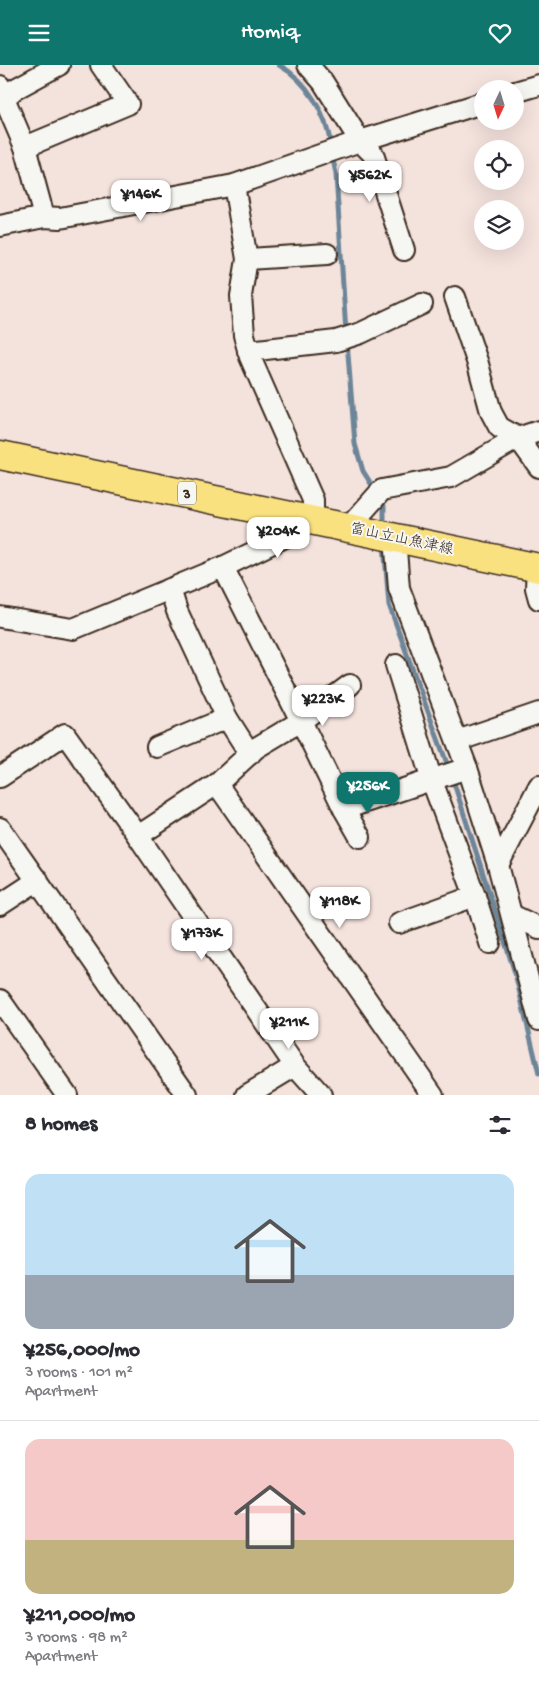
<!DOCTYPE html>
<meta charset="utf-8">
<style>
body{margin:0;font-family:"Gochi Hand","Klee One",sans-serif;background:#f7f7f7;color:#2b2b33;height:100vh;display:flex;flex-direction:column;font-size:19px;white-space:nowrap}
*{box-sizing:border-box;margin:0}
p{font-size:16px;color:#7c7c81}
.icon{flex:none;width:28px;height:28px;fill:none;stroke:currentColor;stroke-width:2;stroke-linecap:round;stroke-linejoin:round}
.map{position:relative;height:1030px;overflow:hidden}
.sheet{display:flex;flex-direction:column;background:#fff;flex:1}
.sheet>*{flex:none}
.needle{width:32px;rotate:184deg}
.controls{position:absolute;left:474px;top:15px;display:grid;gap:10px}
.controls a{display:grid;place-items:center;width:50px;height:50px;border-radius:50%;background:#fff;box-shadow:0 5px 20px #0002;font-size:25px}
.price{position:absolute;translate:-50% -42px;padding:0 11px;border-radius:10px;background:#fff;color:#222;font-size:16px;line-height:32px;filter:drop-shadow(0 1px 2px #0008)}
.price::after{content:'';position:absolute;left:50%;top:30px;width:15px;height:11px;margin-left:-8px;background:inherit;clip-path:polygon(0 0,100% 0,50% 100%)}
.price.selected{background:#0f766e;color:#fff}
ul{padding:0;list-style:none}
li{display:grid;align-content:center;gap:10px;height:265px;padding:0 25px}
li+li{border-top:1px solid #e1e1e2}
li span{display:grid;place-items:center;height:155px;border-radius:15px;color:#555}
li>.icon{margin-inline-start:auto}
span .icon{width:90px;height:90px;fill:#fffc;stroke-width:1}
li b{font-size:21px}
h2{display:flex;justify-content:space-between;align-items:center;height:60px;padding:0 25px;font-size:21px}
header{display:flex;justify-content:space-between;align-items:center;height:65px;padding:0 25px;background:#0f766e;color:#fff;font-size:22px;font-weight:600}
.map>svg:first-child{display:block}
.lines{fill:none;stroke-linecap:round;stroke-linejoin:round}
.stream{stroke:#6d8598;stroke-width:5}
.street-casing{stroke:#3b2a1e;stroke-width:24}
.primary-casing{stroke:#3b2a1e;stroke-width:31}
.street{stroke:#f6f6f2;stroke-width:20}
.primary{stroke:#fae180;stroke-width:28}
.labels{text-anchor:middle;stroke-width:4;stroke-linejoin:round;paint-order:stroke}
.shield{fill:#f6f6f2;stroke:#73675e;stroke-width:1}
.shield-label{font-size:14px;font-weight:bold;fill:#3b2a1e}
.street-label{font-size:15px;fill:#3b2a1e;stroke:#f6f6f2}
</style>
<header><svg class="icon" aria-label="menu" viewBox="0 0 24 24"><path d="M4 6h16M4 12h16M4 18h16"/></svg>Homiq<svg class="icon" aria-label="heart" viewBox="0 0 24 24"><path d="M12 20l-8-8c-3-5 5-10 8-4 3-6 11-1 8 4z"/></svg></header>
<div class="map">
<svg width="539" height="1030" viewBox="0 0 539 1030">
<rect width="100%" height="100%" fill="#f4e2dd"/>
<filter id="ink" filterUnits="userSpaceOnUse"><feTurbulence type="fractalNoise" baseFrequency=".02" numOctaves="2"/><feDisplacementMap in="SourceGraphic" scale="10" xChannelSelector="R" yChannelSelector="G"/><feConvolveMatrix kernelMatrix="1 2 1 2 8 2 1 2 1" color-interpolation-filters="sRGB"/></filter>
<g filter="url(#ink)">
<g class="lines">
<g class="stream">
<path d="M279 0C308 16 326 49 331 81"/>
<polyline points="332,89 336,109 346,268"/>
<polyline points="347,276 355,379 363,406 375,425"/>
<polyline points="380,435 384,441 384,463"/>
<polyline points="384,479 389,540 449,704"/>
<polyline points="452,712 515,908 539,1009"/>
</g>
<defs>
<g id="street">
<polyline points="308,0 323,17 360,76 373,89 404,185"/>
<polyline points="0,21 4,33 15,24 59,0"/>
<polyline points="515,27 539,20"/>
<polyline points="0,34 4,33 25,82 44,152"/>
<polyline points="25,82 128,39 101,0"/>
<polyline points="234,120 247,194 241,231 244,270 250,292 313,435 313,455"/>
<polyline points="0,161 44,152 60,153 234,120 360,76 482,38"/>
<polyline points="247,194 327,189"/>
<polyline points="455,232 478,299 491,347 499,362 518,373 539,402"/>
<polyline points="248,286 336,276 361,268 422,239"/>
<polyline points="349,462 382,425 451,412 518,373 539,366"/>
<polyline points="395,472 399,523 467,703 498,800 539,955"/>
<polyline points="223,502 287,471 294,451"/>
<polyline points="537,502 536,523 539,534"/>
<polyline points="170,524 223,502 301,656 350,620"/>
<polyline points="0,552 73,564 170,524 177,546 227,653"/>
<polyline points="396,600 432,716 475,831 490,878"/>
<polyline points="457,676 539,648"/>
<polyline points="157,682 227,653 250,689"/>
<polyline points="0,712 65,669 138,771 217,719 256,683 301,656 344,744 467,703"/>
<polyline points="217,719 433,1030"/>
<polyline points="344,744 360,772"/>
<polyline points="0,763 187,1030"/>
<polyline points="138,771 295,1001"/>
<polyline points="498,800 539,721"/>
<polyline points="0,840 38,815"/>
<polyline points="512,850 539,863"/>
<polyline points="399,858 475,831"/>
<polyline points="0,935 67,1030"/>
<polyline points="247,1030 295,1001 321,1030"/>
</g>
<polyline id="primary" points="0,390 539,503"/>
</defs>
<use href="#street" class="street-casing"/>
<use href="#primary" class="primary-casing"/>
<use href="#street" class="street"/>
<use href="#primary" class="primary"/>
</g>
</g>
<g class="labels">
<rect class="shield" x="178" y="416.5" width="18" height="23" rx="4"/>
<g class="shield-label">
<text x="187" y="433">3</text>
</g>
<g class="street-label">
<text transform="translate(402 473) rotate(12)" y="5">富山立山魚津線</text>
</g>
</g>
</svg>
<div class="controls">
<a><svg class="needle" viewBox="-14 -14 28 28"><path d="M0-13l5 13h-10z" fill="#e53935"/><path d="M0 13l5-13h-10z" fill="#7c7c81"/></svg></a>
<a><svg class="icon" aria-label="locate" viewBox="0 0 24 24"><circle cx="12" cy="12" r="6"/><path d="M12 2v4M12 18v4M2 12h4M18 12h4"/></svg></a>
<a><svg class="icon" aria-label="layers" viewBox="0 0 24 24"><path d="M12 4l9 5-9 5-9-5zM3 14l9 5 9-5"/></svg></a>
</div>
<b class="price" style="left:370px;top:138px">¥562K</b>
<b class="price" style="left:141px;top:157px">¥146K</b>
<b class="price" style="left:278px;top:494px">¥204K</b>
<b class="price" style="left:323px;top:662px">¥223K</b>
<b class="price selected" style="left:368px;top:749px">¥256K</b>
<b class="price" style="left:340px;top:864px">¥118K</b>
<b class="price" style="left:202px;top:896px">¥173K</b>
<b class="price" style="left:289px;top:985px">¥211K</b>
</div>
<section class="sheet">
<h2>8 homes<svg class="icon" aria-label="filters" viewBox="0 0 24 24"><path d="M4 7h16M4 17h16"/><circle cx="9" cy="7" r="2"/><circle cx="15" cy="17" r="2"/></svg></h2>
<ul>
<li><span style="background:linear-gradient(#bfe0f5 65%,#9aa5b1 0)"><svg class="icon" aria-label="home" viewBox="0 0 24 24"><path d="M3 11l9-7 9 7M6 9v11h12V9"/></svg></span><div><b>¥256,000/mo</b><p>3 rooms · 101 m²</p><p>Apartment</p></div></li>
<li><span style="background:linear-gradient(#f6c9c9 65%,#c2b280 0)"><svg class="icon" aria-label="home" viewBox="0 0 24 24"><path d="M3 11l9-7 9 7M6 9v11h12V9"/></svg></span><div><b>¥211,000/mo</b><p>3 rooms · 98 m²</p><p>Apartment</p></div></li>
</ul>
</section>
